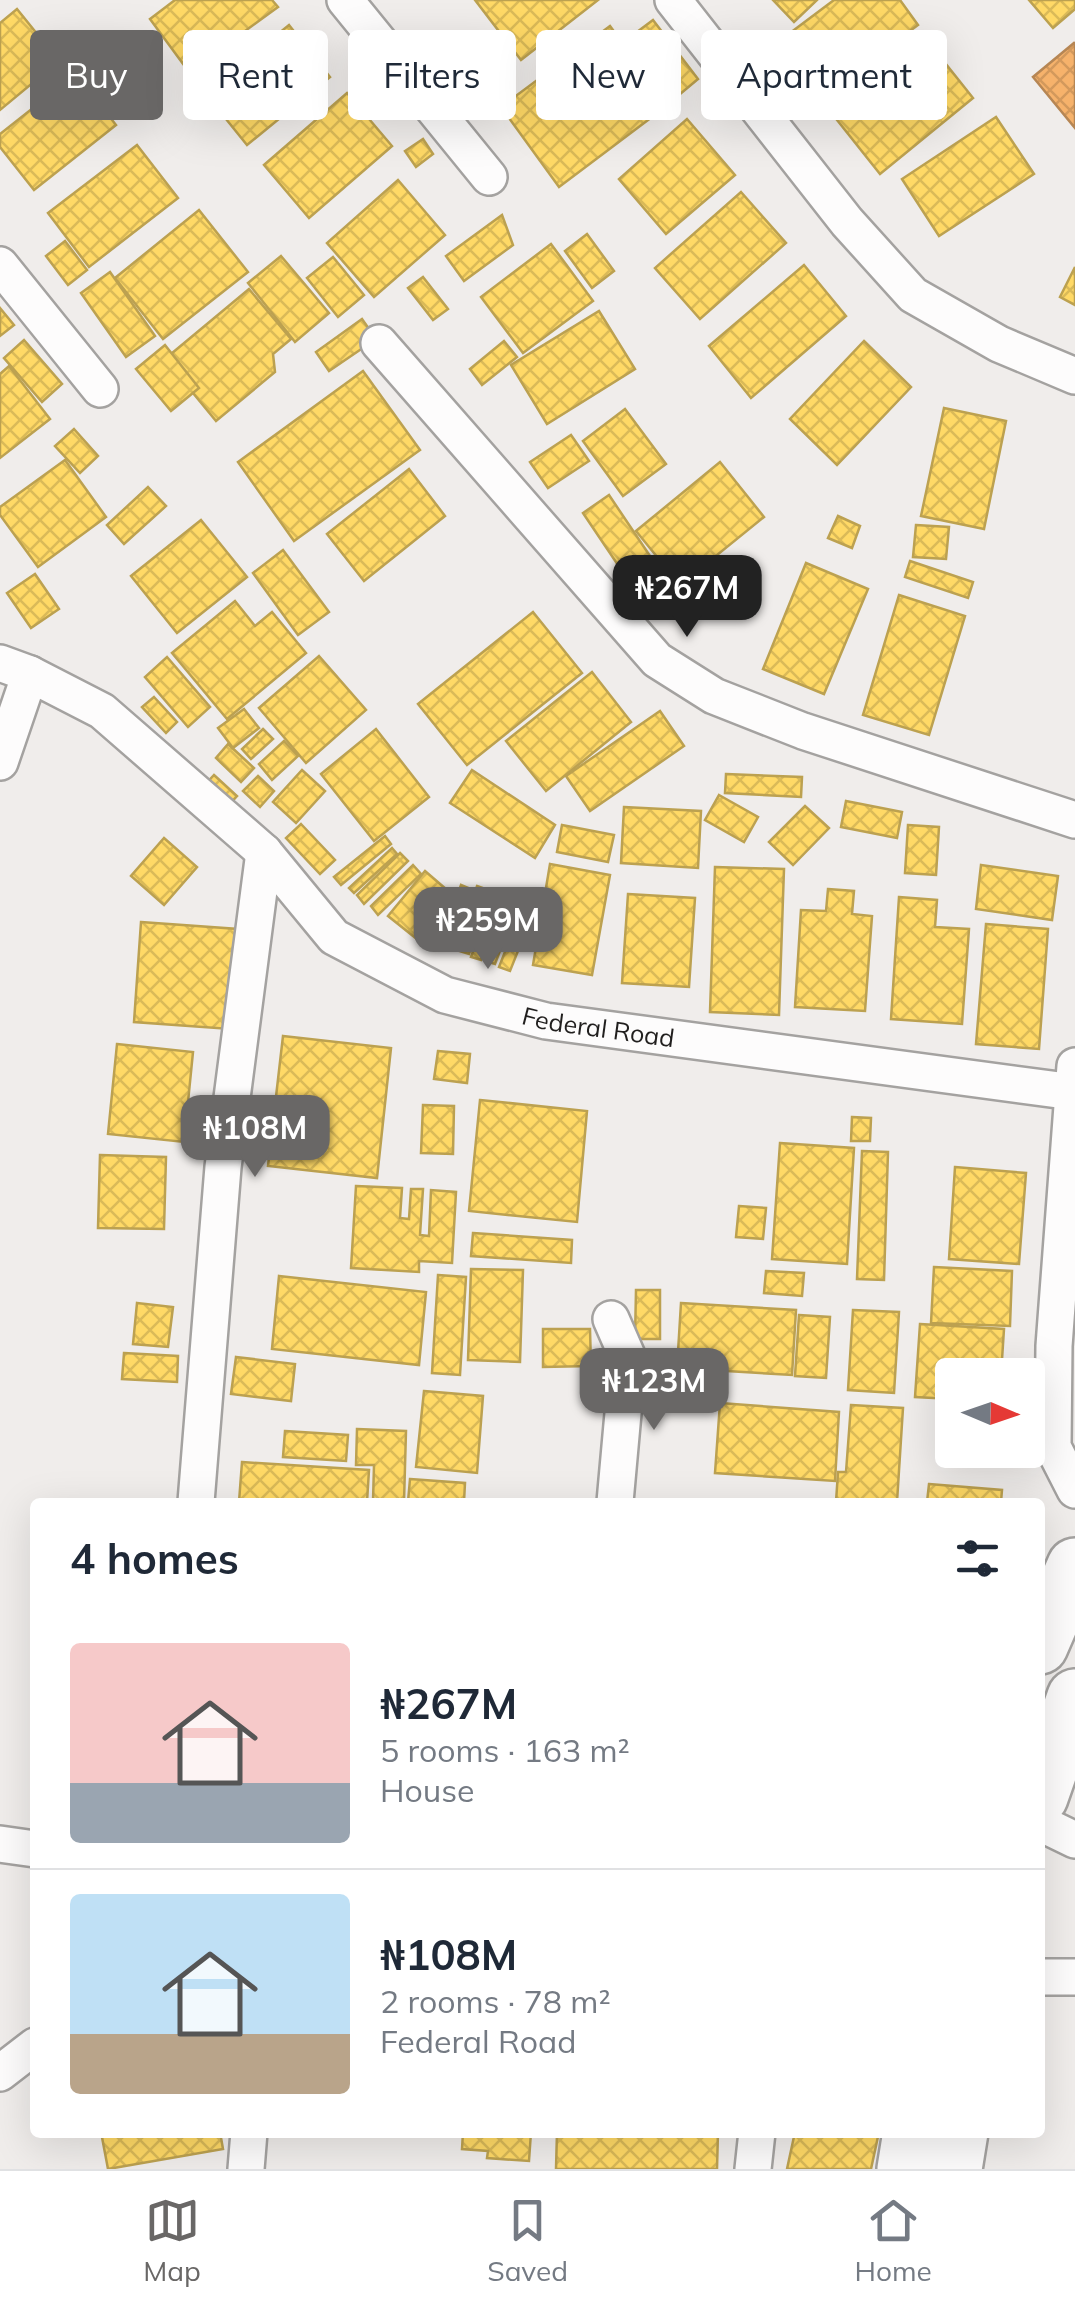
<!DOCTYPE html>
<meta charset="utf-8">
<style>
body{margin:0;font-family:Mulish,sans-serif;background:#f6f6f7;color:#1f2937;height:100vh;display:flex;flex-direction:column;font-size:38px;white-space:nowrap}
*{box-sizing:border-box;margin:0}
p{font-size:32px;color:#747a83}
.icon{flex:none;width:55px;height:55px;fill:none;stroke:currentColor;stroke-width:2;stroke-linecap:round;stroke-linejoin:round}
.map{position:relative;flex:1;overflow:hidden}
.drawer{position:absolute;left:30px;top:1498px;width:1015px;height:640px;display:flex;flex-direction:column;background:#fff;border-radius:10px;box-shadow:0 10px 40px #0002}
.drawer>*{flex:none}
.banner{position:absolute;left:30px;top:30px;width:1015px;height:90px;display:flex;gap:20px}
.needle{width:65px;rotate:92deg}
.buttons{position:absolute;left:935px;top:1358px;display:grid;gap:20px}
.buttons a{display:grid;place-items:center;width:110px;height:110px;border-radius:10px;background:#fff;box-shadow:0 10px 40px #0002;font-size:50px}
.price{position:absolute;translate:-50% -85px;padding:0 22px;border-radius:20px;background:#696766;color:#fff;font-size:32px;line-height:65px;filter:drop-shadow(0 2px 5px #0008)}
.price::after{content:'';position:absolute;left:50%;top:60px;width:30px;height:22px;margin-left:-15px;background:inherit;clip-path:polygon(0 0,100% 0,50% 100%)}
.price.on{background:#222;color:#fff}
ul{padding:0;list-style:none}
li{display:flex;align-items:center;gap:30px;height:250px;padding:0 40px}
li+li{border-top:2px solid #e0e1e3}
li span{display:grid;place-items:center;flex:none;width:280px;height:200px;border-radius:10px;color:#555}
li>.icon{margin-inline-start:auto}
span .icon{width:120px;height:120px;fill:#fffc;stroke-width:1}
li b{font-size:42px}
h2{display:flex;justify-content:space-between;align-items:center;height:120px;padding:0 40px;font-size:42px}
.tag{padding:0 35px;border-radius:10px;background:#fff;box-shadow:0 10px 40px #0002;font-size:35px;line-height:90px}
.tag.on{background:#696766;color:#fff}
.dock{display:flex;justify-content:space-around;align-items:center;height:140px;border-top:2px solid #e0e1e3;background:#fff;font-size:28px;color:#747a83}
.dock a{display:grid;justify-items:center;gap:5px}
.dock .on{color:#696766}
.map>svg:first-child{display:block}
.homes{fill:url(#homes-cross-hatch);stroke:#bca150;stroke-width:2.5}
.health{fill:url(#health-cross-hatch);stroke:#b68654;stroke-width:2.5}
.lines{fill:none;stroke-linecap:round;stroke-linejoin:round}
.street-casing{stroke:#a4a2a0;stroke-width:40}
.primary-casing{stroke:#a4a2a0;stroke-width:60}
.street{stroke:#fdfcfc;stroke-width:35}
.primary{stroke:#fdfcfc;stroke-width:55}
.labels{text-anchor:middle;stroke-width:10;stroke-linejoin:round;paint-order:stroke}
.street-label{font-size:25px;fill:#211f1e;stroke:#fff}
</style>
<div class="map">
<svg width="1075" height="2169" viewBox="0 0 1075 2169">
<defs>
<pattern id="homes-cross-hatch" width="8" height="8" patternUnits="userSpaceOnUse" patternTransform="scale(2.5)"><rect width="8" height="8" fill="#ffd966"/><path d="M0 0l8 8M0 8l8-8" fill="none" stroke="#daba58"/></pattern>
<pattern id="health-cross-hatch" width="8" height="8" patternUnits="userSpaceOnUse" patternTransform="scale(2.5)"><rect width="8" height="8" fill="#f6b26b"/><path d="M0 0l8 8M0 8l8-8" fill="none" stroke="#d3995c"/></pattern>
</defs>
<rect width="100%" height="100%" fill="#f0edeb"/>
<g class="homes">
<polygon points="175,0 272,0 278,7 189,72 150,19"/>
<polygon points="475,0 598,0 521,60"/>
<polygon points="773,0 817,0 794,22"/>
<polygon points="834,0 900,0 918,25 827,92 786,36"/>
<polygon points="1029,0 1075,0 1075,9 1053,28"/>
<polygon points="17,9 59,61 0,110 0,23"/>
<polygon points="653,20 698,79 679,95 633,35"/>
<polygon points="289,25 330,77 247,145 205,93"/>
<polygon points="610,26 668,105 559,187 501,107"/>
<polygon points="930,44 973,98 880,174 837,120"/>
<polygon points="76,74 116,125 34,190 0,147 0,134"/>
<polygon points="347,93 392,146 309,218 264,165"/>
<polygon points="996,117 1034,174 939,236 902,179"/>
<polygon points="687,119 735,175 666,234 619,179"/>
<polygon points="423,139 433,154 416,167 405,151"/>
<polygon points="137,145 178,198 89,267 48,213"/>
<polygon points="398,180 445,235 374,297 327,243"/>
<polygon points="741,192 786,243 700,319 655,268"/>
<polygon points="199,210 248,272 163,339 115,278"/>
<polygon points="502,215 513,245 464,281 446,256"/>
<polygon points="587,234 614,271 592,288 565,251"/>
<polygon points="65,241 87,270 68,285 46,256"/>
<polygon points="551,244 593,301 523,353 481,297"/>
<polygon points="281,256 329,313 295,342 248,283"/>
<polygon points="333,257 364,295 338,317 307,278"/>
<polygon points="804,265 846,316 751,398 709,346"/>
<polygon points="1075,267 1075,305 1060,297"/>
<polygon points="110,272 155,336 126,357 81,293"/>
<polygon points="423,277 448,309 433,320 408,288"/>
<polygon points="249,289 291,339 273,354 275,372 216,421 165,359"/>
<polygon points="0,308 14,325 0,336"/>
<polygon points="599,311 635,369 547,424 511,365"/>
<polygon points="362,319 376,339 329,371 316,352"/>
<polygon points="24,340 62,384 42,402 4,358"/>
<polygon points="504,341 517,357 482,385 470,369"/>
<polygon points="864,341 911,387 837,465 790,419"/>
<polygon points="165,345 199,388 171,411 136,369"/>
<polygon points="9,366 50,419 0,458 0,374"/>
<polygon points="363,371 420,450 294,541 238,462"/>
<polygon points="944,408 1006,421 984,529 921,516"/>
<polygon points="625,409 666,464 623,496 583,441"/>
<polygon points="74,429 98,456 80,473 55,446"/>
<polygon points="571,435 589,461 548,488 530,462"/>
<polygon points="65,460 106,517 38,567 0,515 0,507"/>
<polygon points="720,462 764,517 680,585 636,531"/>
<polygon points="409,469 445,516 364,581 327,534"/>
<polygon points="148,487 166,506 124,544 107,525"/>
<polygon points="609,495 650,556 624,574 583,513"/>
<polygon points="838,516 860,526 852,548 828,538"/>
<polygon points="201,520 247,577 177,633 131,576"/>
<polygon points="916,525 949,527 946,559 913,557"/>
<polygon points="283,550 329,612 298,635 253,573"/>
<polygon points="910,561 973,582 968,598 905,577"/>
<polygon points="806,563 868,589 824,694 763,669"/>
<polygon points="35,574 59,609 31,628 7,593"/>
<polygon points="899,595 965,616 929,735 863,715"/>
<polygon points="235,601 255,626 272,612 306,653 227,719 172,653"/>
<polygon points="533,612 582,673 467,765 418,704"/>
<polygon points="319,656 366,710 306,763 259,708"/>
<polygon points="167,657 210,707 188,727 145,677"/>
<polygon points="592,672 631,722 546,791 506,741"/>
<polygon points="154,697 177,722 166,733 142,707"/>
<polygon points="244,709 259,728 233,748 218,728"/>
<polygon points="660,711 684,746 590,811 566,776"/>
<polygon points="263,729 273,739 251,759 242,749"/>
<polygon points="376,729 429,797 374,841 321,774"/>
<polygon points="284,741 298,756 272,780 259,764"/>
<polygon points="228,744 254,768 241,782 216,758"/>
<polygon points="302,770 325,791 296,823 273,802"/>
<polygon points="472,770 555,825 535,858 450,803"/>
<polygon points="726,774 802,777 801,797 725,793"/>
<polygon points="214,775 237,796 225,809 202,788"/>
<polygon points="258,776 274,791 260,807 243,791"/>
<polygon points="719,795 758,817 744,842 705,820"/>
<polygon points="846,801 902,812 897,838 841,827"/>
<polygon points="805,806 829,828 793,865 769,842"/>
<polygon points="624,807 701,811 698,868 621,863"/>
<polygon points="301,824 335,860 320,874 286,838"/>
<polygon points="562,825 614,835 608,862 557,852"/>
<polygon points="908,825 939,827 936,875 905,873"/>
<polygon points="385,836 391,844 341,885 334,877"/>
<polygon points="164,838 197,867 164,905 131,876"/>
<polygon points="392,848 397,854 354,893 349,888"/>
<polygon points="400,853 408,861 364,904 357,895"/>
<polygon points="550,864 610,875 592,975 533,965"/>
<polygon points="413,865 421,874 378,915 371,906"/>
<polygon points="981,865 1058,876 1052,920 976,909"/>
<polygon points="715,867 784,869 779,1015 710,1012"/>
<polygon points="425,871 454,896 418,940 388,916"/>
<polygon points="461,885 473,890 452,948 441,945"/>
<polygon points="477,886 491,891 469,954 456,950"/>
<polygon points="828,889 854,891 852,914 872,916 865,1011 795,1007 801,910 826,911"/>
<polygon points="628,894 695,898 689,987 622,983"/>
<polygon points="493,895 502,899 481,960 471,957"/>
<polygon points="899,897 937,900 935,927 969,929 962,1024 891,1019"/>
<polygon points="507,902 517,906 495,964 485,961"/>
<polygon points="523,906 534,911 510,971 499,967"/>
<polygon points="141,922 238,929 230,1029 134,1022"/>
<polygon points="986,924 1048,929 1039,1049 976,1044"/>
<polygon points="283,1036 391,1048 377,1178 268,1166"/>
<polygon points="117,1044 193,1052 184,1142 108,1134"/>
<polygon points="438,1051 470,1054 467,1083 434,1079"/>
<polygon points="480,1100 587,1111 577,1222 469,1211"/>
<polygon points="423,1105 454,1106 453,1154 421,1153"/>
<polygon points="852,1117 871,1118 870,1141 851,1141"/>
<polygon points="780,1143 854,1148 847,1264 772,1259"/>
<polygon points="862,1151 888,1152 884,1280 857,1279"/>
<polygon points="100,1155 166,1157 164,1229 98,1228"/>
<polygon points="955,1167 1026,1173 1019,1264 949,1259"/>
<polygon points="356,1186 402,1188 400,1218 409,1219 411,1189 423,1189 420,1235 429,1236 431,1190 456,1192 452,1263 419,1261 419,1272 351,1268"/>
<polygon points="739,1206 766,1208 763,1239 736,1237"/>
<polygon points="473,1233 572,1240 571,1263 471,1256"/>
<polygon points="934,1267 1012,1271 1010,1326 931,1323"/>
<polygon points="471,1269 523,1270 520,1362 468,1360"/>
<polygon points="766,1271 804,1273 802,1296 764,1293"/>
<polygon points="438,1275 466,1277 460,1375 432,1373"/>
<polygon points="279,1276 426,1292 419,1365 272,1349"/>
<polygon points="636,1290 660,1290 660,1339 635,1339"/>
<polygon points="137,1303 173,1307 168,1347 133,1344"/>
<polygon points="681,1303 796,1310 792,1375 677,1368"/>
<polygon points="853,1310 899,1312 894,1393 848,1390"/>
<polygon points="799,1315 830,1317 826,1378 795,1376"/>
<polygon points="920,1324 1004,1329 1001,1375 952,1375 952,1399 915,1397"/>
<polygon points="543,1329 590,1329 591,1366 543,1367"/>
<polygon points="124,1353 178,1356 177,1382 122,1379"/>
<polygon points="236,1357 295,1364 291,1401 231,1394"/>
<polygon points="424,1391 483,1396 477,1473 416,1467"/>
<polygon points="720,1403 839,1412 835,1481 715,1473"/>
<polygon points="851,1405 903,1408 897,1502 836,1502 838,1472 846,1472"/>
<polygon points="357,1429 406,1431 404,1502 373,1502 374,1465 356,1465"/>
<polygon points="285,1431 348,1435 346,1461 283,1457"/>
<polygon points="242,1462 369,1470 367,1502 239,1502"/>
<polygon points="410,1479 465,1483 464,1502 408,1502"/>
<polygon points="929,1484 1002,1490 1001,1502 927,1502"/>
<polygon points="101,2132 220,2132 223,2149 108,2169"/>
<polygon points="463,2132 531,2132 529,2161 487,2158 488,2151 462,2149"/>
<polygon points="557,2132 718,2132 717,2169 556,2169"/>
<polygon points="795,2132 879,2132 871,2169 787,2169"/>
</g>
<polygon class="health" points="1074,43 1075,44 1075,128 1033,77"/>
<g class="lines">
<defs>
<g id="street">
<polyline points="345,0 489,177"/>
<polyline points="673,0 847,222 913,295 999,344 1075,376"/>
<polyline points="0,265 100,389"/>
<polyline points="379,343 657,660 714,696 803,731 1075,820"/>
<path id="s1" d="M0 663 30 674 102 711 264 852 334 937 445 995 546 1021 1073 1092"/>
<polyline points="0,762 30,674"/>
<polyline points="1075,1066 1054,1346 1053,1447 1075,1490"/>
<polyline points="611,1319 628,1358 615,1502"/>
<polyline points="196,1502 223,1167 264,852"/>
<polyline points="1040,1823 1075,1840"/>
<polyline points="0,1844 35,1849"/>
<polyline points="1040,1977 1075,1977"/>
<polyline points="0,2073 35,2046"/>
<polyline points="246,2169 249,2132"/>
<polyline points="753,2169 757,2132"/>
</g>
<g id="primary">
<polyline points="1040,1646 1075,1566"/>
<polyline points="1040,1797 1075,1697"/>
<polyline points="905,2169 911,2132"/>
<polyline points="954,2169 960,2132"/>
</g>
</defs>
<use href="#street" class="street-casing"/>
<use href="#primary" class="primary-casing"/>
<use href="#street" class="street"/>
<use href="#primary" class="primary"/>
</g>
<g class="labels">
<g class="street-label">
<text dy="9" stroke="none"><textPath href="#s1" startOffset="720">Federal Road</textPath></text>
</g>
</g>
</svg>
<div class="buttons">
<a><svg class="needle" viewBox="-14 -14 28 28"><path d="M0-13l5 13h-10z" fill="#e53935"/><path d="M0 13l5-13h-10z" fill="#747a83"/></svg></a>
</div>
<b class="price on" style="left:687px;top:640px">₦267M</b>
<b class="price" style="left:488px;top:972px">₦259M</b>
<b class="price" style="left:255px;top:1180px">₦108M</b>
<b class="price" style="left:654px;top:1433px">₦123M</b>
<div class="banner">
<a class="tag on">Buy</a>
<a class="tag">Rent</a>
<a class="tag">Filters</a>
<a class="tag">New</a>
<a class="tag">Apartment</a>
</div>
<section class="drawer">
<h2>4 homes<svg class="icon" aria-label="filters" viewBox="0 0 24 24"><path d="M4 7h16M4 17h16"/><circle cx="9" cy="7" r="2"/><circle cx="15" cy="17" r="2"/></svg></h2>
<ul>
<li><span style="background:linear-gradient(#f6c9c9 70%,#9aa5b1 0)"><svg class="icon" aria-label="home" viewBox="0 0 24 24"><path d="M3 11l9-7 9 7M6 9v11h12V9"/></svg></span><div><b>₦267M</b><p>5 rooms · 163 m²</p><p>House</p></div></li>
<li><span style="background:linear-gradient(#bfe0f5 70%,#b9a48a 0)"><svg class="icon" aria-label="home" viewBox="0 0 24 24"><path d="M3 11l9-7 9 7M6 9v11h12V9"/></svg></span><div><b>₦108M</b><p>2 rooms · 78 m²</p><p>Federal Road</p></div></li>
</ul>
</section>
</div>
<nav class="dock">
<a class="on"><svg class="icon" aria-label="map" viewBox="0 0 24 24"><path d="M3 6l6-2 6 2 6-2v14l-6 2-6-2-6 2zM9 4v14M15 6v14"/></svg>Map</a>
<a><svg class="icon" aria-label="saved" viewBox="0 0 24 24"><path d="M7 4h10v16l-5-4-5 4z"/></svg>Saved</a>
<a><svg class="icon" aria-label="home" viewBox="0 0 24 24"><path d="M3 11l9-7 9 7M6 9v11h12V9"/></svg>Home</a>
</nav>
